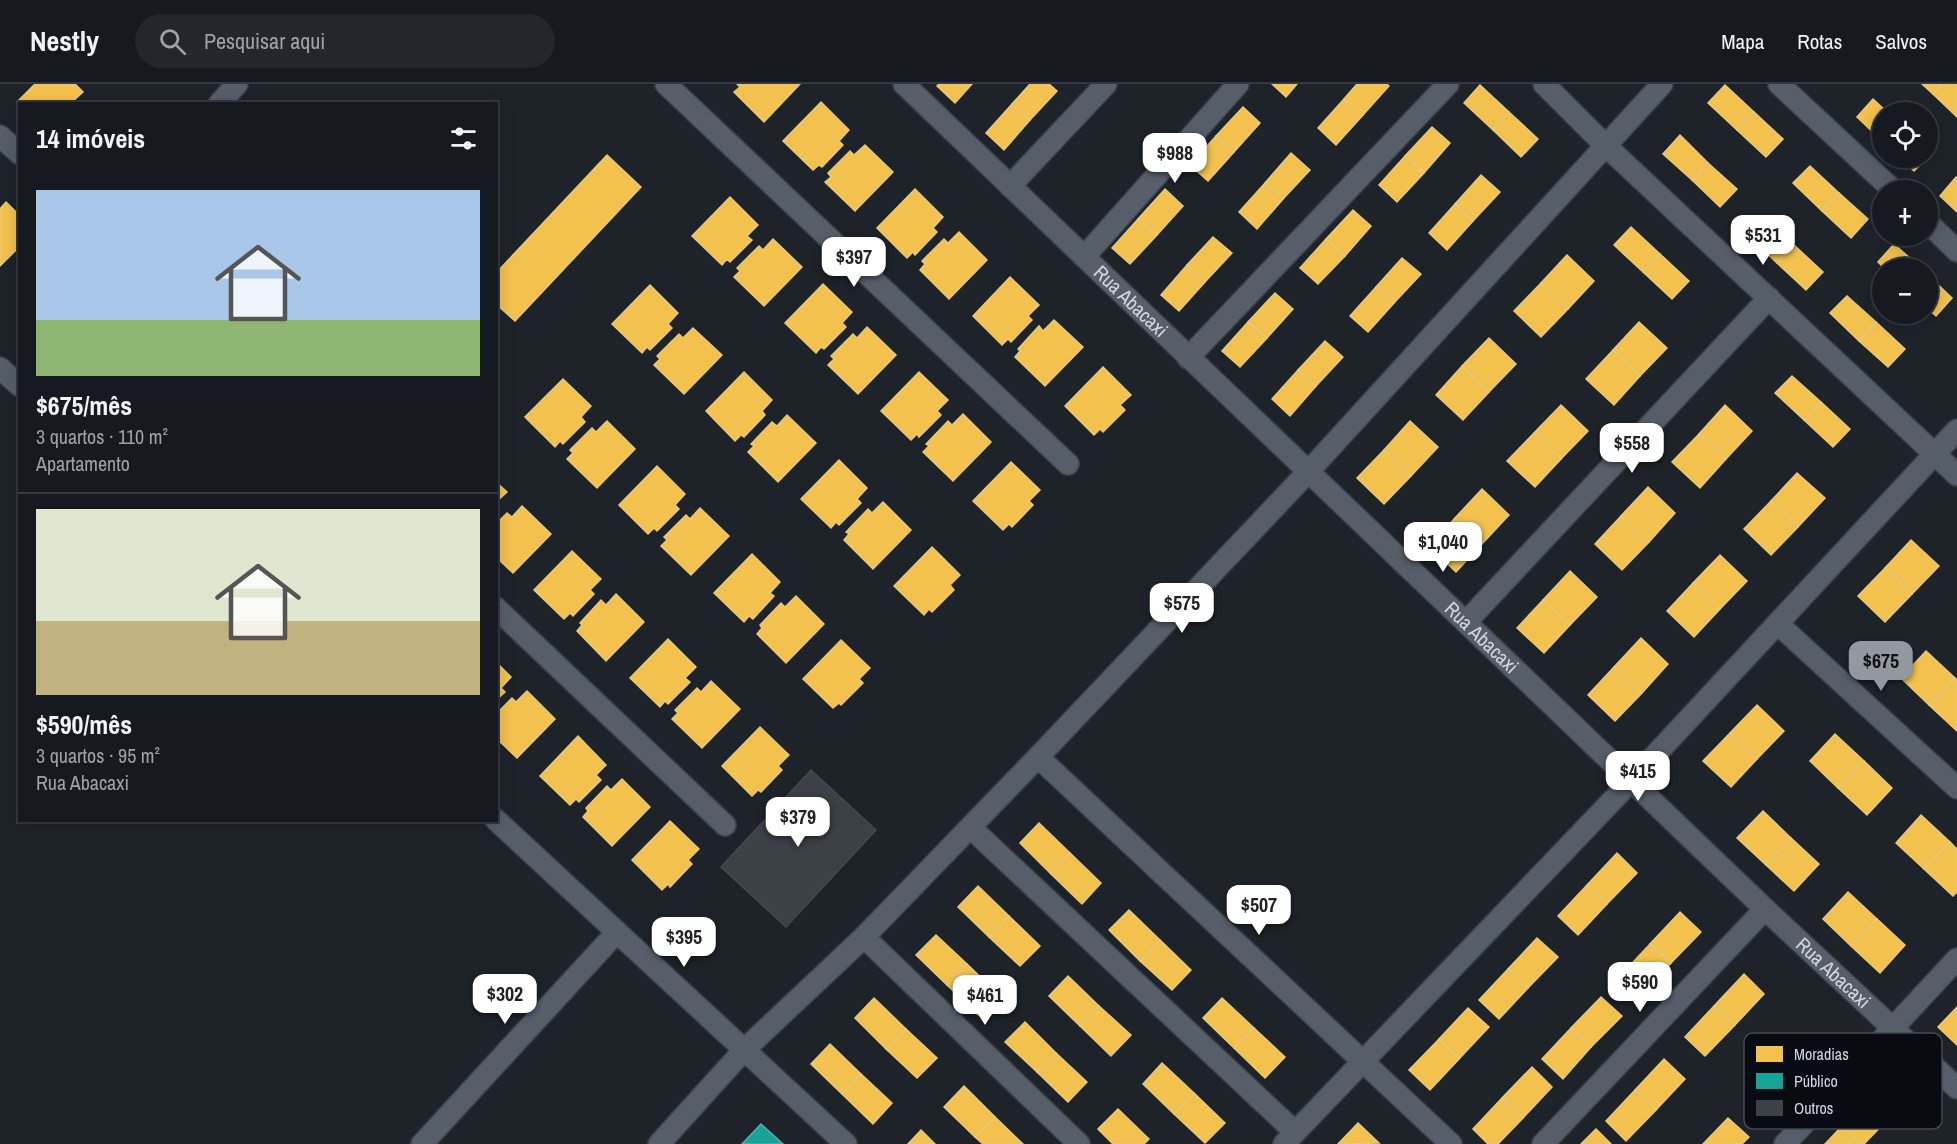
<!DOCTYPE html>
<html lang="pt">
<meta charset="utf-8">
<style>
body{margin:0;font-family:"Archivo Narrow",sans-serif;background:#23272d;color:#f1f3f6;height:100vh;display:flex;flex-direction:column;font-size:22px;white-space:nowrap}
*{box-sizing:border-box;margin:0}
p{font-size:20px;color:#9ea1a5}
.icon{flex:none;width:33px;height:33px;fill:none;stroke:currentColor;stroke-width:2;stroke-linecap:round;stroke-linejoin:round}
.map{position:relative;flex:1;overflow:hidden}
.panel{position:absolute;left:18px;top:18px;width:480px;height:720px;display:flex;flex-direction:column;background:#161a20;border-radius:0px;box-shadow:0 3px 15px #0003,0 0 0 2px #35383e}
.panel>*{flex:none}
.controls{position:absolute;left:1872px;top:18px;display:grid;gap:12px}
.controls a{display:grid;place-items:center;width:66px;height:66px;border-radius:50%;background:#161a20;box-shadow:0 3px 15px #0003,0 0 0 2px #35383e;font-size:30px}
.price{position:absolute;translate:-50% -51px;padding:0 14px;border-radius:12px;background:#fff;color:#222;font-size:20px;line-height:39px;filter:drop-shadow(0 2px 3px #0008)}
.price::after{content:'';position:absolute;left:50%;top:36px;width:18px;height:14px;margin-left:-9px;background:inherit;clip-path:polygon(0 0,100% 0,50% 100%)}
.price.selected{background:#9298a0;color:#111}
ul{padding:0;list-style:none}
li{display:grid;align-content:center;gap:12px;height:318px;padding:0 18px}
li+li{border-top:2px solid #35383e}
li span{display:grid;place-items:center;height:186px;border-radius:0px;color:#555}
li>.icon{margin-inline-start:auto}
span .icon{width:108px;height:108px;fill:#fffc;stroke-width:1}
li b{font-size:26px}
h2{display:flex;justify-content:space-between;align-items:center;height:72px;padding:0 18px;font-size:26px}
header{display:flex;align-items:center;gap:36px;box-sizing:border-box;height:84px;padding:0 30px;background:#161a20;border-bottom:2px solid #35383e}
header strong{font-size:28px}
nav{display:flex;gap:33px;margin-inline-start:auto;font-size:21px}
.search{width:420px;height:54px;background:#23272d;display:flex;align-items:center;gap:15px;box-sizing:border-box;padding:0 21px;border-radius:33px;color:#9ea1a5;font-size:22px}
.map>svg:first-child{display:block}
.homes{fill:#f2c14e;stroke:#e8c87a;stroke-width:1.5}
.public{fill:#17a398;stroke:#4fb3ae;stroke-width:1.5}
.building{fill:#3c4147;stroke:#44484f;stroke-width:1.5}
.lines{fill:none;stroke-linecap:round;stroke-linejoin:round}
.street-casing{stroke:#3b4046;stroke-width:24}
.street{stroke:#565e6a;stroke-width:21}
.labels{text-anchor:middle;stroke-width:6;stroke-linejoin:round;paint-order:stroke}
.street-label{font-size:20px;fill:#d1d7e0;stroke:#080b11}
.key{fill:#080b11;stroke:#44484f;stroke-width:1.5}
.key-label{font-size:16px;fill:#d1d7e0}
</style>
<header>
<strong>Nestly</strong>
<div class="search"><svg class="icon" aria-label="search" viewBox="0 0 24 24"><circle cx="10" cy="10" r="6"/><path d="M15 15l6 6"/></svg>Pesquisar aqui</div>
<nav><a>Mapa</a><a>Rotas</a><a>Salvos</a></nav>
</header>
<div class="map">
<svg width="1957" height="1060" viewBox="0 0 1957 1060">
<rect width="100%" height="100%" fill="#1e232a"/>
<g class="homes">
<polygon points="35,0 75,0 83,8 72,18 74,20 20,21 17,18"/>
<polygon points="737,0 800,0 764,38 734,8 740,3"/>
<polygon points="939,0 972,0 955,19 937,2"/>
<polygon points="1030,0 1049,0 1057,7 1030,36 1012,20"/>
<polygon points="1272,0 1297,0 1286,13"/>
<polygon points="1357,0 1386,0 1389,2 1363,31 1344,15"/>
<polygon points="1922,0 1943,0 1933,10"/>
<polygon points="1943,0 1957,0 1957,33 1933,10"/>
<polygon points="1480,1 1509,28 1493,46 1464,19"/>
<polygon points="1725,1 1754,28 1737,46 1708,19"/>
<polygon points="1344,15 1363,31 1336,61 1318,44"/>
<polygon points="1873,15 1887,28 1882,28 1882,57 1857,33"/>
<polygon points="821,18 849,46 839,57 843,61 822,83 819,81 813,86 783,57"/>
<polygon points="1012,20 1030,36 1004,66 986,49"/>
<polygon points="1243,23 1260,39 1234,68 1216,52"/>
<polygon points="1509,28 1538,55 1521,73 1493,46"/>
<polygon points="1754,28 1783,55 1766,73 1737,46"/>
<polygon points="1432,43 1450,59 1424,89 1405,72"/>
<polygon points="1680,51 1708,79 1692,96 1663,70"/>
<polygon points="1216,52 1234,68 1208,97 1190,81"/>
<polygon points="865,61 893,88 855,127 825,98 831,93 828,89 850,67 854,71"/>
<polygon points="1291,69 1310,86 1283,115 1265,99"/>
<polygon points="607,71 641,103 515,237 496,220 496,189"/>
<polygon points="1405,72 1424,89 1397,118 1379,101"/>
<polygon points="1900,74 1927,74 1914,87"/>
<polygon points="1708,79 1737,105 1720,123 1692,96"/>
<polygon points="1810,82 1839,109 1822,127 1793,99"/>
<polygon points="1481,91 1500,108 1473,137 1455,120"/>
<polygon points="1956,93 1957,94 1957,128 1940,112"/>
<polygon points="1265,99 1283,115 1257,145 1239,128"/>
<polygon points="915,105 943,133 933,144 937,148 915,171 913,168 907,174 877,144"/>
<polygon points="1165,105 1183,122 1157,151 1138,135"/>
<polygon points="1839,109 1868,135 1851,154 1822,127"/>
<polygon points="730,113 758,141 747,152 752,156 730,178 727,175 722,181 692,152"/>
<polygon points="6,118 20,132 20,162 0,182 0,125"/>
<polygon points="1455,120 1473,137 1447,166 1429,149"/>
<polygon points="1353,126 1371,142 1345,172 1326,155"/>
<polygon points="1765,134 1794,161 1777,179 1748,152"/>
<polygon points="1138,135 1157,151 1130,180 1112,164"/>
<polygon points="1631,143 1660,170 1643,188 1614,161"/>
<polygon points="959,148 987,176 949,215 920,186 925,180 922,177 944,155 948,159"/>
<polygon points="1213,153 1232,169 1205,198 1187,181"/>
<polygon points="773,155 802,183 764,222 734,193 740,187 737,184 759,162 763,166"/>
<polygon points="1326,155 1345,172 1318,200 1300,184"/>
<polygon points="1894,160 1921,184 1884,184 1878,178"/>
<polygon points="1794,161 1823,188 1806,206 1777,179"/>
<polygon points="1660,170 1689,197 1672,215 1643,188"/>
<polygon points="1567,171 1594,197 1568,225 1541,199"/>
<polygon points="1402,174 1421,190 1394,219 1376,203"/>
<polygon points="1187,181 1205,198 1179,227 1161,211"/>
<polygon points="1928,191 1952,214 1936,232 1928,225"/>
<polygon points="1010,193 1039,221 1028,232 1032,236 1011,258 1008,255 1002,261 973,232"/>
<polygon points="1541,199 1568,225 1541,253 1514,227"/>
<polygon points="823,200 852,228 842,239 846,243 824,265 821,263 816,269 785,239"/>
<polygon points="650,201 678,229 668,240 672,244 650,266 647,263 642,269 612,240"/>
<polygon points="1376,203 1394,219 1368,248 1350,232"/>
<polygon points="1275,209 1293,225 1267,254 1248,238"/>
<polygon points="1847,212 1876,238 1859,257 1830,229"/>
<polygon points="1054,236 1083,263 1045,302 1015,273 1020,267 1018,265 1039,242 1043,247"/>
<polygon points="1248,238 1267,254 1240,283 1222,267"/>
<polygon points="1639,238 1667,264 1640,292 1613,266"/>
<polygon points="1876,238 1905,265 1888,283 1859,257"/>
<polygon points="867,243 896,271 858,310 828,281 834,275 831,272 853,250 857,254"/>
<polygon points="693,244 722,271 684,310 654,281 660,275 657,272 679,250 683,254"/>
<polygon points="1489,254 1516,280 1489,308 1462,282"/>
<polygon points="1325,257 1343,273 1316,302 1298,286"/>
<polygon points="1613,266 1640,292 1614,321 1586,295"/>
<polygon points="1462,282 1489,308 1463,336 1436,311"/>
<polygon points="1103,283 1131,311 1120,321 1125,326 1103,348 1100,345 1094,351 1065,322"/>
<polygon points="1298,286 1316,302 1290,332 1272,315"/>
<polygon points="744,288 772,316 762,327 765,331 744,353 741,351 735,357 706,327"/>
<polygon points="919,288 948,316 937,327 941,331 919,353 917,350 911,356 881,327"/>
<polygon points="1792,292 1821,318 1804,336 1775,309"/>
<polygon points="563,295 591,322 581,333 585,338 563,360 560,357 555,363 525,333"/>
<polygon points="1821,318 1850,345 1833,363 1804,336"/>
<polygon points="1561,321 1588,347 1561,375 1534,349"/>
<polygon points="1725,321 1752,347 1726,375 1699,350"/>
<polygon points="963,330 991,358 953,397 923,368 929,362 926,360 948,337 952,341"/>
<polygon points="787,331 816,359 778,398 748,368 754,362 751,360 772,338 777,342"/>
<polygon points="607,337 635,365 597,404 567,375 573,369 570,366 592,344 596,348"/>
<polygon points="1410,337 1438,363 1411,392 1384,366"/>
<polygon points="1534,349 1561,375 1535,403 1507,377"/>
<polygon points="1699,350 1726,375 1700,404 1672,378"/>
<polygon points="1384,366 1411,392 1384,420 1357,394"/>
<polygon points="839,376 867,404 857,415 861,419 839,441 836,438 831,444 801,415"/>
<polygon points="1011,378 1040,406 1029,417 1033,421 1012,443 1009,440 1003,446 973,417"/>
<polygon points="657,382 685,410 675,421 679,425 657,447 654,444 648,450 619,421"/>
<polygon points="1797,389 1825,414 1798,443 1771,417"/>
<polygon points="496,398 507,408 496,418"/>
<polygon points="1648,403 1675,429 1649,458 1621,432"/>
<polygon points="1482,405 1509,431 1482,460 1455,434"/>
<polygon points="1771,417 1798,443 1771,471 1744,445"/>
<polygon points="883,418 911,446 873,485 844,456 849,450 846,448 868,425 872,429"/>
<polygon points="522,422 551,450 513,489 496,473 496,440 507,429 512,433"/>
<polygon points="700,424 729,452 691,491 661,462 667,456 664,453 686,431 690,435"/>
<polygon points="1621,432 1649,458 1622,486 1595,460"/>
<polygon points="1455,434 1482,460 1456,488 1429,462"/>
<polygon points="1911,456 1939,482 1912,510 1885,484"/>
<polygon points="932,463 960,491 950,501 954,506 932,528 929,525 924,531 894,502"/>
<polygon points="572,467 601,495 590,506 594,510 573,532 570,529 564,535 534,506"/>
<polygon points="752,470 780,498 770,509 774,512 753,535 749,532 744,538 714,509"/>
<polygon points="1720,471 1747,497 1720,525 1693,499"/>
<polygon points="1885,484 1912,510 1885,538 1858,512"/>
<polygon points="1570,487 1597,513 1570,541 1543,516"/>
<polygon points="1693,499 1720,525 1694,553 1667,527"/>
<polygon points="616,510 644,538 606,577 577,547 582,541 580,539 601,516 606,521"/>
<polygon points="796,512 824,540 786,579 757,550 762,544 760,541 781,519 785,523"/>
<polygon points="1543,516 1570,541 1544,569 1517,544"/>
<polygon points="1641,554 1668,580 1642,609 1614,583"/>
<polygon points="668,555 696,583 685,594 690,598 668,620 665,617 660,623 630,594"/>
<polygon points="841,556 870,584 859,595 863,599 841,621 839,619 833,624 803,595"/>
<polygon points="1926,567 1955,594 1929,621 1901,594"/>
<polygon points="496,578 511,593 501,604 505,608 496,616"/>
<polygon points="1614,583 1642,609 1615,637 1588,611"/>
<polygon points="1955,594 1957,596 1957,647 1929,621"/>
<polygon points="711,597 740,625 702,664 672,635 678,629 675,626 697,604 701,608"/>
<polygon points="527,607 555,635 517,674 496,654 496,630 512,614 516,618"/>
<polygon points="1757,621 1784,647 1757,675 1730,649"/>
<polygon points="760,643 789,671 778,682 782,686 761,708 758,706 752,712 722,682"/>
<polygon points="1730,649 1757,675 1731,703 1703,677"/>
<polygon points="1835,650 1864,677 1838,704 1810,677"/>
<polygon points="578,652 606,681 596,691 601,696 579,718 576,715 570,721 540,692"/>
<polygon points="1864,677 1892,704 1867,731 1838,704"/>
<polygon points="622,695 650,723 612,762 583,733 588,727 586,724 607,702 611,706"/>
<polygon points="1763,727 1791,754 1766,781 1737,754"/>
<polygon points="1921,731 1950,758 1924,785 1896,759"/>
<polygon points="670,737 699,765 688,776 692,780 670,803 668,800 662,806 632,776"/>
<polygon points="1039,739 1070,769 1051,790 1020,759"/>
<polygon points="1791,754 1819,780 1794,807 1766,781"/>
<polygon points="1950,758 1957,765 1957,808 1953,812 1924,785"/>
<polygon points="1070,769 1101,799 1082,820 1051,790"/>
<polygon points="1617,769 1637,789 1607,820 1587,801"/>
<polygon points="1587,801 1607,820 1578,851 1558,832"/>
<polygon points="978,802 1009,832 989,853 958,823"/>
<polygon points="1848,808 1877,835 1851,862 1823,835"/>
<polygon points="1129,826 1160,856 1140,877 1109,846"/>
<polygon points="1680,828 1701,848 1671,879 1650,860"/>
<polygon points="1009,832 1040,862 1020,882 989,853"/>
<polygon points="1877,835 1905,861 1880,889 1851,862"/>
<polygon points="936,851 967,880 947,901 916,871"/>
<polygon points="1537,854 1558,873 1528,904 1508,885"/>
<polygon points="1160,856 1191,886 1172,906 1140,877"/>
<polygon points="1650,860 1671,879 1642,911 1621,891"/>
<polygon points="967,880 998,910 978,931 947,901"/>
<polygon points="1508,885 1528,904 1499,935 1479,916"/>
<polygon points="1744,890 1764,910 1735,941 1714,922"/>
<polygon points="1068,892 1099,922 1080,942 1049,912"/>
<polygon points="1601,913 1622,932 1591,963 1571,944"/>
<polygon points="874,914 906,945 886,965 855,934"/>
<polygon points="1222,914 1254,944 1234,964 1203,934"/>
<polygon points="1099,922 1131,951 1111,972 1080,942"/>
<polygon points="1714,922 1735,941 1705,972 1685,953"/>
<polygon points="1957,923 1957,961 1938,943"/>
<polygon points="1468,924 1489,943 1459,975 1439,955"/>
<polygon points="1025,938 1056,969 1037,988 1005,958"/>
<polygon points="1254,944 1285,973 1265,994 1234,964"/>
<polygon points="1571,944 1591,963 1563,995 1542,975"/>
<polygon points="906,945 937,974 917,994 886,965"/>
<polygon points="1439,955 1459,975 1430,1006 1409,986"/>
<polygon points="830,960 861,990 842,1010 811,980"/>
<polygon points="1056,969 1087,998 1068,1018 1037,988"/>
<polygon points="1664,975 1685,995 1656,1026 1635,1006"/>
<polygon points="1162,979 1194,1009 1174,1030 1143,1000"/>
<polygon points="1532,983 1552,1003 1523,1034 1502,1014"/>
<polygon points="861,990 892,1019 873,1040 842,1010"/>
<polygon points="964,1002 995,1033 975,1053 944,1023"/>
<polygon points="1635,1006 1656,1026 1626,1057 1606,1037"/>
<polygon points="1194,1009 1225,1039 1205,1059 1174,1030"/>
<polygon points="1872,1011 1892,1031 1864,1060 1861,1060 1842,1042"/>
<polygon points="1502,1014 1523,1034 1498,1060 1488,1060 1473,1045"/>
<polygon points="1118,1025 1149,1055 1144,1060 1113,1060 1098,1045"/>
<polygon points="995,1033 1023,1060 983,1060 975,1053"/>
<polygon points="1728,1034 1749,1053 1742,1060 1703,1060"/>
<polygon points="1358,1039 1379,1059 1338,1060"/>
<polygon points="1842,1042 1861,1060 1825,1060"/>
<polygon points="1596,1045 1611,1060 1581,1060"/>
<polygon points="921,1046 935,1060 908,1060"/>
</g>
<polygon class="public" points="761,1040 783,1060 742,1060"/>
<polygon class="building" points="811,686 876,746 786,843 721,783"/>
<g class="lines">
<defs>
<g id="street">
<polyline points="666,0 1068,380"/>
<path id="s1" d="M904 0 1765 825 1957 1004"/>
<polyline points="1544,0 1605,61 1957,391"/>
<polyline points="1779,0 1893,106"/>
<polyline points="219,20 237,0"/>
<polyline points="0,52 20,70"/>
<polyline points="1010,102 1106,0"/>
<polyline points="1928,139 1957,167"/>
<polyline points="1084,173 1238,0"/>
<polyline points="1188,274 1448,0"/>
<polyline points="0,284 20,302"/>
<polyline points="496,524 725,741"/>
<polyline points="1466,538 1769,214"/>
<polyline points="1778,540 1957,704"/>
<polyline points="1038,673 1451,1060"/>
<polyline points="496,736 846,1060"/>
<polyline points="971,744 1295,1048"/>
<polyline points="864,853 1079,1060"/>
<polyline points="422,1060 617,848"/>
<polyline points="659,1060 744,966 864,853 1038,673 1308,388 1662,0"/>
<polyline points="1284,1060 1632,696 1957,346"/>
<polyline points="1543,1060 1765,825"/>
<polyline points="1785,1060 1957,875"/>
</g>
</defs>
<use href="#street" class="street-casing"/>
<use href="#street" class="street"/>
</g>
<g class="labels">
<g class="street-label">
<text dy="7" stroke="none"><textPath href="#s1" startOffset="314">Rua Abacaxi</textPath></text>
<text dy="7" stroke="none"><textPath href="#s1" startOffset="800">Rua Abacaxi</textPath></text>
<text dy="7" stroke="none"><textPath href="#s1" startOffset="1286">Rua Abacaxi</textPath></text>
</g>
</g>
<rect x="1744" y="949" width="198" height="96" rx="9" class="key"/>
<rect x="1756" y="962" width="27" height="16" fill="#f2c14e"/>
<rect x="1756" y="989" width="27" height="16" fill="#17a398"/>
<rect x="1756" y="1016" width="27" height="16" fill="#3c4147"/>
<g class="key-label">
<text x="1794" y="976">Moradias</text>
<text x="1794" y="1003">Público</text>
<text x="1794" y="1030">Outros</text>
</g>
</svg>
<div class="controls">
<a><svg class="icon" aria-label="locate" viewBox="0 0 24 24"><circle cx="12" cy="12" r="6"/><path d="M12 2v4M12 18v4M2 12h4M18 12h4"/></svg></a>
<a>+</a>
<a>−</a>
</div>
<b class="price" style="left:1175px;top:100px">$988</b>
<b class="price" style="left:1763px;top:182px">$531</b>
<b class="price" style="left:854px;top:204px">$397</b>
<b class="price" style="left:1632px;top:390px">$558</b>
<b class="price" style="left:1443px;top:489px">$1,040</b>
<b class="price" style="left:1182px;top:550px">$575</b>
<b class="price selected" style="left:1881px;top:608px">$675</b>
<b class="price" style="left:1638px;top:718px">$415</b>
<b class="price" style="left:798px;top:764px">$379</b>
<b class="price" style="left:1259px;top:852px">$507</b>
<b class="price" style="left:684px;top:884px">$395</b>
<b class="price" style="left:1640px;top:929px">$590</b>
<b class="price" style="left:505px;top:941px">$302</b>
<b class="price" style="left:985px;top:942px">$461</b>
<section class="panel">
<h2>14 imóveis<svg class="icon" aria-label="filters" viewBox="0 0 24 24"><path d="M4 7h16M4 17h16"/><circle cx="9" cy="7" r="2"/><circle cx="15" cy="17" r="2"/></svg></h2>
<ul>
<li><span style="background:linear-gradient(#a9c7e8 70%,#8fb573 0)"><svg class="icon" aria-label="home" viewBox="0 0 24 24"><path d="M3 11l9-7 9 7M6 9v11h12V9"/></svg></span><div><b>$675/mês</b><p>3 quartos · 110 m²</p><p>Apartamento</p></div></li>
<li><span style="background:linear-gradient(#dfe7d0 60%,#c2b280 0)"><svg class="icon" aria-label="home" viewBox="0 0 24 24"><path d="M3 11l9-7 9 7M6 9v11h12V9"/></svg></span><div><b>$590/mês</b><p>3 quartos · 95 m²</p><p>Rua Abacaxi</p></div></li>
</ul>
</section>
</div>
